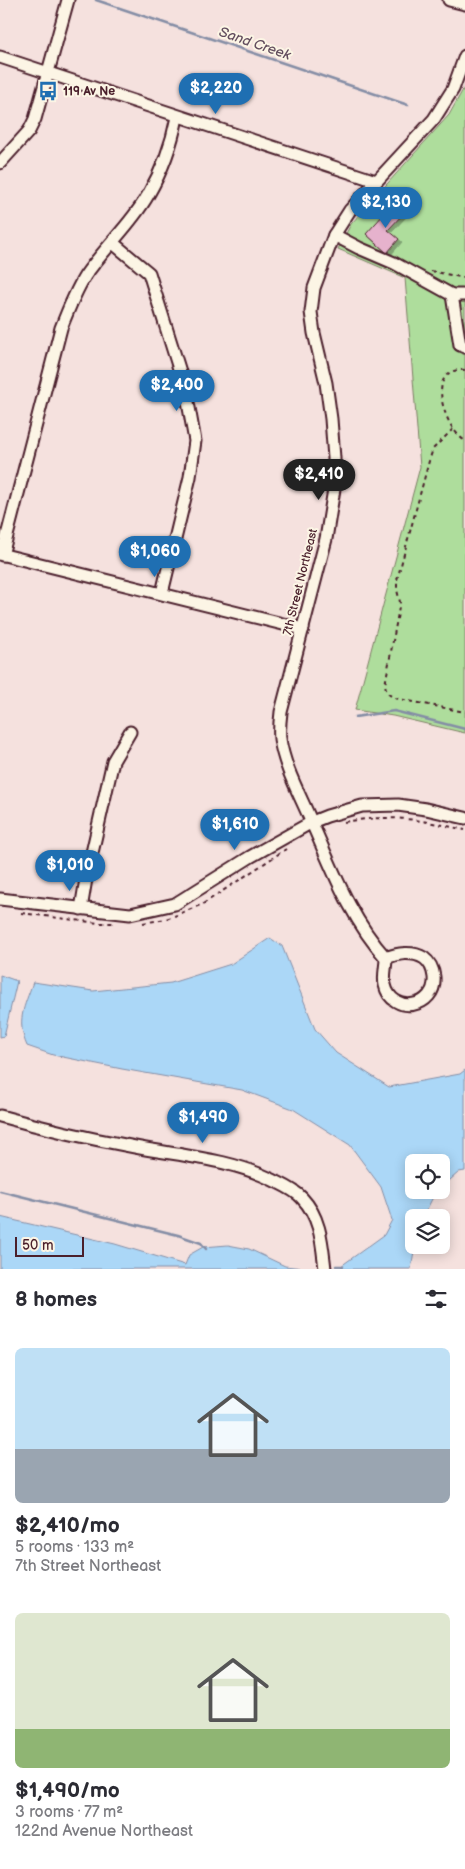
<!DOCTYPE html>
<meta charset="utf-8">
<style>
body{margin:0;font-family:"Balsamiq Sans",sans-serif;background:#f7f7f7;color:#2b2b33;height:100vh;display:flex;flex-direction:column;font-size:19px;white-space:nowrap}
*{box-sizing:border-box;margin:0}
p{font-size:16px;color:#7c7c81}
.icon{flex:none;width:28px;height:28px;fill:none;stroke:currentColor;stroke-width:2;stroke-linecap:round;stroke-linejoin:round}
.map{position:relative;height:1269px;overflow:hidden}
.sheet{display:flex;flex-direction:column;background:#fff;flex:1}
.sheet>*{flex:none}
.controls{position:absolute;left:405px;top:1154px;display:grid;gap:10px}
.controls a{display:grid;place-items:center;width:45px;height:45px;border-radius:8px;background:#fff;box-shadow:0 2px 12px #0003;font-size:25px}
.scale{position:absolute;left:15px;bottom:12px;width:69px;box-sizing:border-box;padding-left:5px;border:2px solid #4a1f2b;border-top:0;font-size:14px;line-height:18px;white-space:nowrap;color:#4a1f2b;-webkit-text-stroke:4px #fcf5e5;paint-order:stroke}
.price{position:absolute;translate:-50% -42px;padding:0 11px;border-radius:18px;background:#1f6fb2;color:#fff;font-size:16px;line-height:32px;filter:drop-shadow(0 1px 2px #0008)}
.price::after{content:'';position:absolute;left:50%;top:30px;width:15px;height:11px;margin-left:-8px;background:inherit;clip-path:polygon(0 0,100% 0,50% 100%)}
.price.selected{background:#222;color:#fff}
ul{padding:0;list-style:none}
li{display:grid;align-content:center;gap:10px;height:265px;padding:0 15px}
li span{display:grid;place-items:center;height:155px;border-radius:8px;color:#555}
li>.icon{margin-inline-start:auto}
span .icon{width:90px;height:90px;fill:#fffc;stroke-width:1}
li b{font-size:21px}
h2{display:flex;justify-content:space-between;align-items:center;height:60px;padding:0 15px;font-size:21px}
.map>svg:first-child{display:block}
.green{fill:#aedd9c;stroke:#7c7e64}
.water{fill:#abd7f7;stroke:#848da5}
.lines{fill:none;stroke-linecap:round;stroke-linejoin:round}
.stream{stroke:#848da5;stroke-width:2.5}
.building{fill:#e6b2cd;stroke:#4a1f2b;filter:url(#shadow)}
.minor-casing{stroke:#4a1f2b;stroke-width:15}
.path{stroke:#4a1f2b;stroke-width:2;stroke-dasharray:4 4;stroke-linecap:butt}
.minor{stroke:#fcf5e5;stroke-width:11}
.labels{text-anchor:middle;stroke-width:4;stroke-linejoin:round;paint-order:stroke}
.poi-label{font-size:12px;font-weight:bold;fill:#4a1f2b;stroke:#fcf5e5;text-anchor:start}
.street-label{font-size:12px;fill:#4a1f2b;stroke:#fcf5e5}
.water-label{font-size:14px;font-style:italic;fill:#624d5e;stroke:#fcf5e5}
</style>
<div class="map">
<svg width="465" height="1269" viewBox="0 0 465 1269">
<defs>
<filter id="shadow"><feDropShadow dx="3" dy="3" stdDeviation="0" flood-color="#0004"/></filter>
</defs>
<rect width="100%" height="100%" fill="#f5e1de"/>
<filter id="ink" filterUnits="userSpaceOnUse"><feTurbulence type="fractalNoise" baseFrequency=".02" numOctaves="2"/><feDisplacementMap in="SourceGraphic" scale="10" xChannelSelector="R" yChannelSelector="G"/><feConvolveMatrix kernelMatrix="1 2 1 2 8 2 1 2 1" color-interpolation-filters="sRGB"/></filter>
<g filter="url(#ink)">
<polygon class="green" points="465,86 465,733 393,716 355,710 420,467 405,278 338,249 351,224 449,115"/>
<g class="water">
<path d="M270 938 282 946 315 1029 336 1053 389 1087 460 1074 465 1070V1171L459 1172 441 1188V1162H414V1190H439L434 1195 423 1217 414 1218 415 1245 411 1269H343L341 1266 384 1235 392 1220 381 1187 350 1145 293 1109 242 1090 122 1069 53 1055 27 1046C16 1020 24 1008 33 982L93 991 171 983 231 964Z"/>
<polygon points="0,975 17,981 4,1036 0,1037"/>
<polygon points="0,1217 115,1244 185,1265 189,1255 203,1247 228,1245 249,1249 285,1266 311,1269 0,1269"/>
</g>
<g class="lines">
<g class="stream">
<polyline points="96,0 408,105"/>
<polyline points="355,717 394,711 465,729"/>
<polyline points="0,1191 178,1235 201,1243 206,1249"/>
<polyline points="336,1266 343,1266"/>
</g>
</g>
<polygon class="building" points="393,204 404,213 388,230 399,239 387,253 366,234"/>
<g class="lines">
<defs>
<g id="minor">
<polyline points="449,0 465,4"/>
<polyline points="0,57 376,181"/>
<polyline points="0,163 29,131 35,119 68,0"/>
<polyline points="334,235 359,248 394,263 452,295 465,295"/>
<polyline points="113,243 149,273 186,391 195,441 190,477 162,593"/>
<polyline points="452,295 460,345 465,347"/>
<polyline points="0,554 303,629"/>
<path d="M2 555 61 328C68 310 75 292 85 276 104 248 131 225 148 195 162 171 172 143 177 117"/>
<polyline points="0,899 130,914 175,904 250,857 312,822 327,816 362,806 398,805 426,809 465,818"/>
<polyline points="81,909 86,879 113,761 130,732"/>
<path d="M386 958C397 953 413 951 424 958 431 963 433 969 434 977 437 1008 392 1016 385 985 383 976 386 967 386 958 350 918 333 870 311 821 300 795 284 767 280 739 279 730 280 720 281 712L326 539 334 489V458L331 419 326 383 314 333 311 312 314 288 334 235 350 210 434 119 453 89 465 56"/>
<path d="M0 1116C43 1128 86 1138 130 1146 179 1156 228 1158 273 1180 283 1185 295 1190 302 1198 321 1218 322 1244 325 1269"/>
</g>
</defs>
<use href="#minor" class="minor-casing"/>
<g class="path">
<polyline points="376,196 387,206"/>
<polyline points="431,271 465,278"/>
<path d="M465 370C429 367 441 412 454 430 457 434 461 438 465 441"/>
<polyline points="453,429 433,449 429,461 397,580 397,590 400,602 385,685 387,693 394,698 465,712"/>
<path d="M344 822C392 814 418 819 465 830"/>
<polyline points="21,913 98,923 113,923"/>
<polyline points="181,913 203,904 286,849"/>
<polyline points="143,923 166,919 177,915"/>
</g>
<use href="#minor" class="minor"/>
</g>
</g>
<defs>
<symbol id="bus-bare" viewBox="-9 -9 18 18"><path d="M-5-6H5V4H4V6H2V4H-2V6H-4V4H-5ZM-3.5-4V0h7V-4ZM-3.5 1.2v1.5H-2V1.2ZM2 1.2v1.5H3.5V1.2Z" fill="#1f6fb2" stroke="#fcf5e5" stroke-width="2.5" paint-order="stroke"/></symbol>
</defs>
<g fill-rule="evenodd">
<use href="#bus-bare" x="34" y="77" width="28" height="28"/>
</g>
<g class="labels">
<g class="poi-label">
<text x="63" y="95">119 Av Ne</text>
</g>
<g class="street-label">
<text transform="translate(300 582) rotate(-76)" y="4">7th Street Northeast</text>
</g>
<g class="water-label">
<text transform="translate(255 43) rotate(19)" y="5">Sand Creek</text>
</g>
</g>
</svg>
<div class="controls">
<a><svg class="icon" aria-label="locate" viewBox="0 0 24 24"><circle cx="12" cy="12" r="6"/><path d="M12 2v4M12 18v4M2 12h4M18 12h4"/></svg></a>
<a><svg class="icon" aria-label="layers" viewBox="0 0 24 24"><path d="M12 4l9 5-9 5-9-5zM3 14l9 5 9-5"/></svg></a>
</div>
<div class="scale">50 m</div>
<b class="price" style="left:216px;top:115px">$2,220</b>
<b class="price" style="left:386px;top:229px">$2,130</b>
<b class="price" style="left:177px;top:412px">$2,400</b>
<b class="price selected" style="left:319px;top:501px">$2,410</b>
<b class="price" style="left:155px;top:578px">$1,060</b>
<b class="price" style="left:235px;top:851px">$1,610</b>
<b class="price" style="left:70px;top:892px">$1,010</b>
<b class="price" style="left:203px;top:1144px">$1,490</b>
</div>
<section class="sheet">
<h2>8 homes<svg class="icon" aria-label="filters" viewBox="0 0 24 24"><path d="M4 7h16M4 17h16"/><circle cx="9" cy="7" r="2"/><circle cx="15" cy="17" r="2"/></svg></h2>
<ul>
<li><span style="background:linear-gradient(#bfe0f5 65%,#9aa5b1 0)"><svg class="icon" aria-label="home" viewBox="0 0 24 24"><path d="M3 11l9-7 9 7M6 9v11h12V9"/></svg></span><div><b>$2,410/mo</b><p>5 rooms · 133 m²</p><p>7th Street Northeast</p></div></li>
<li><span style="background:linear-gradient(#dfe7d0 75%,#8fb573 0)"><svg class="icon" aria-label="home" viewBox="0 0 24 24"><path d="M3 11l9-7 9 7M6 9v11h12V9"/></svg></span><div><b>$1,490/mo</b><p>3 rooms · 77 m²</p><p>122nd Avenue Northeast</p></div></li>
</ul>
</section>
